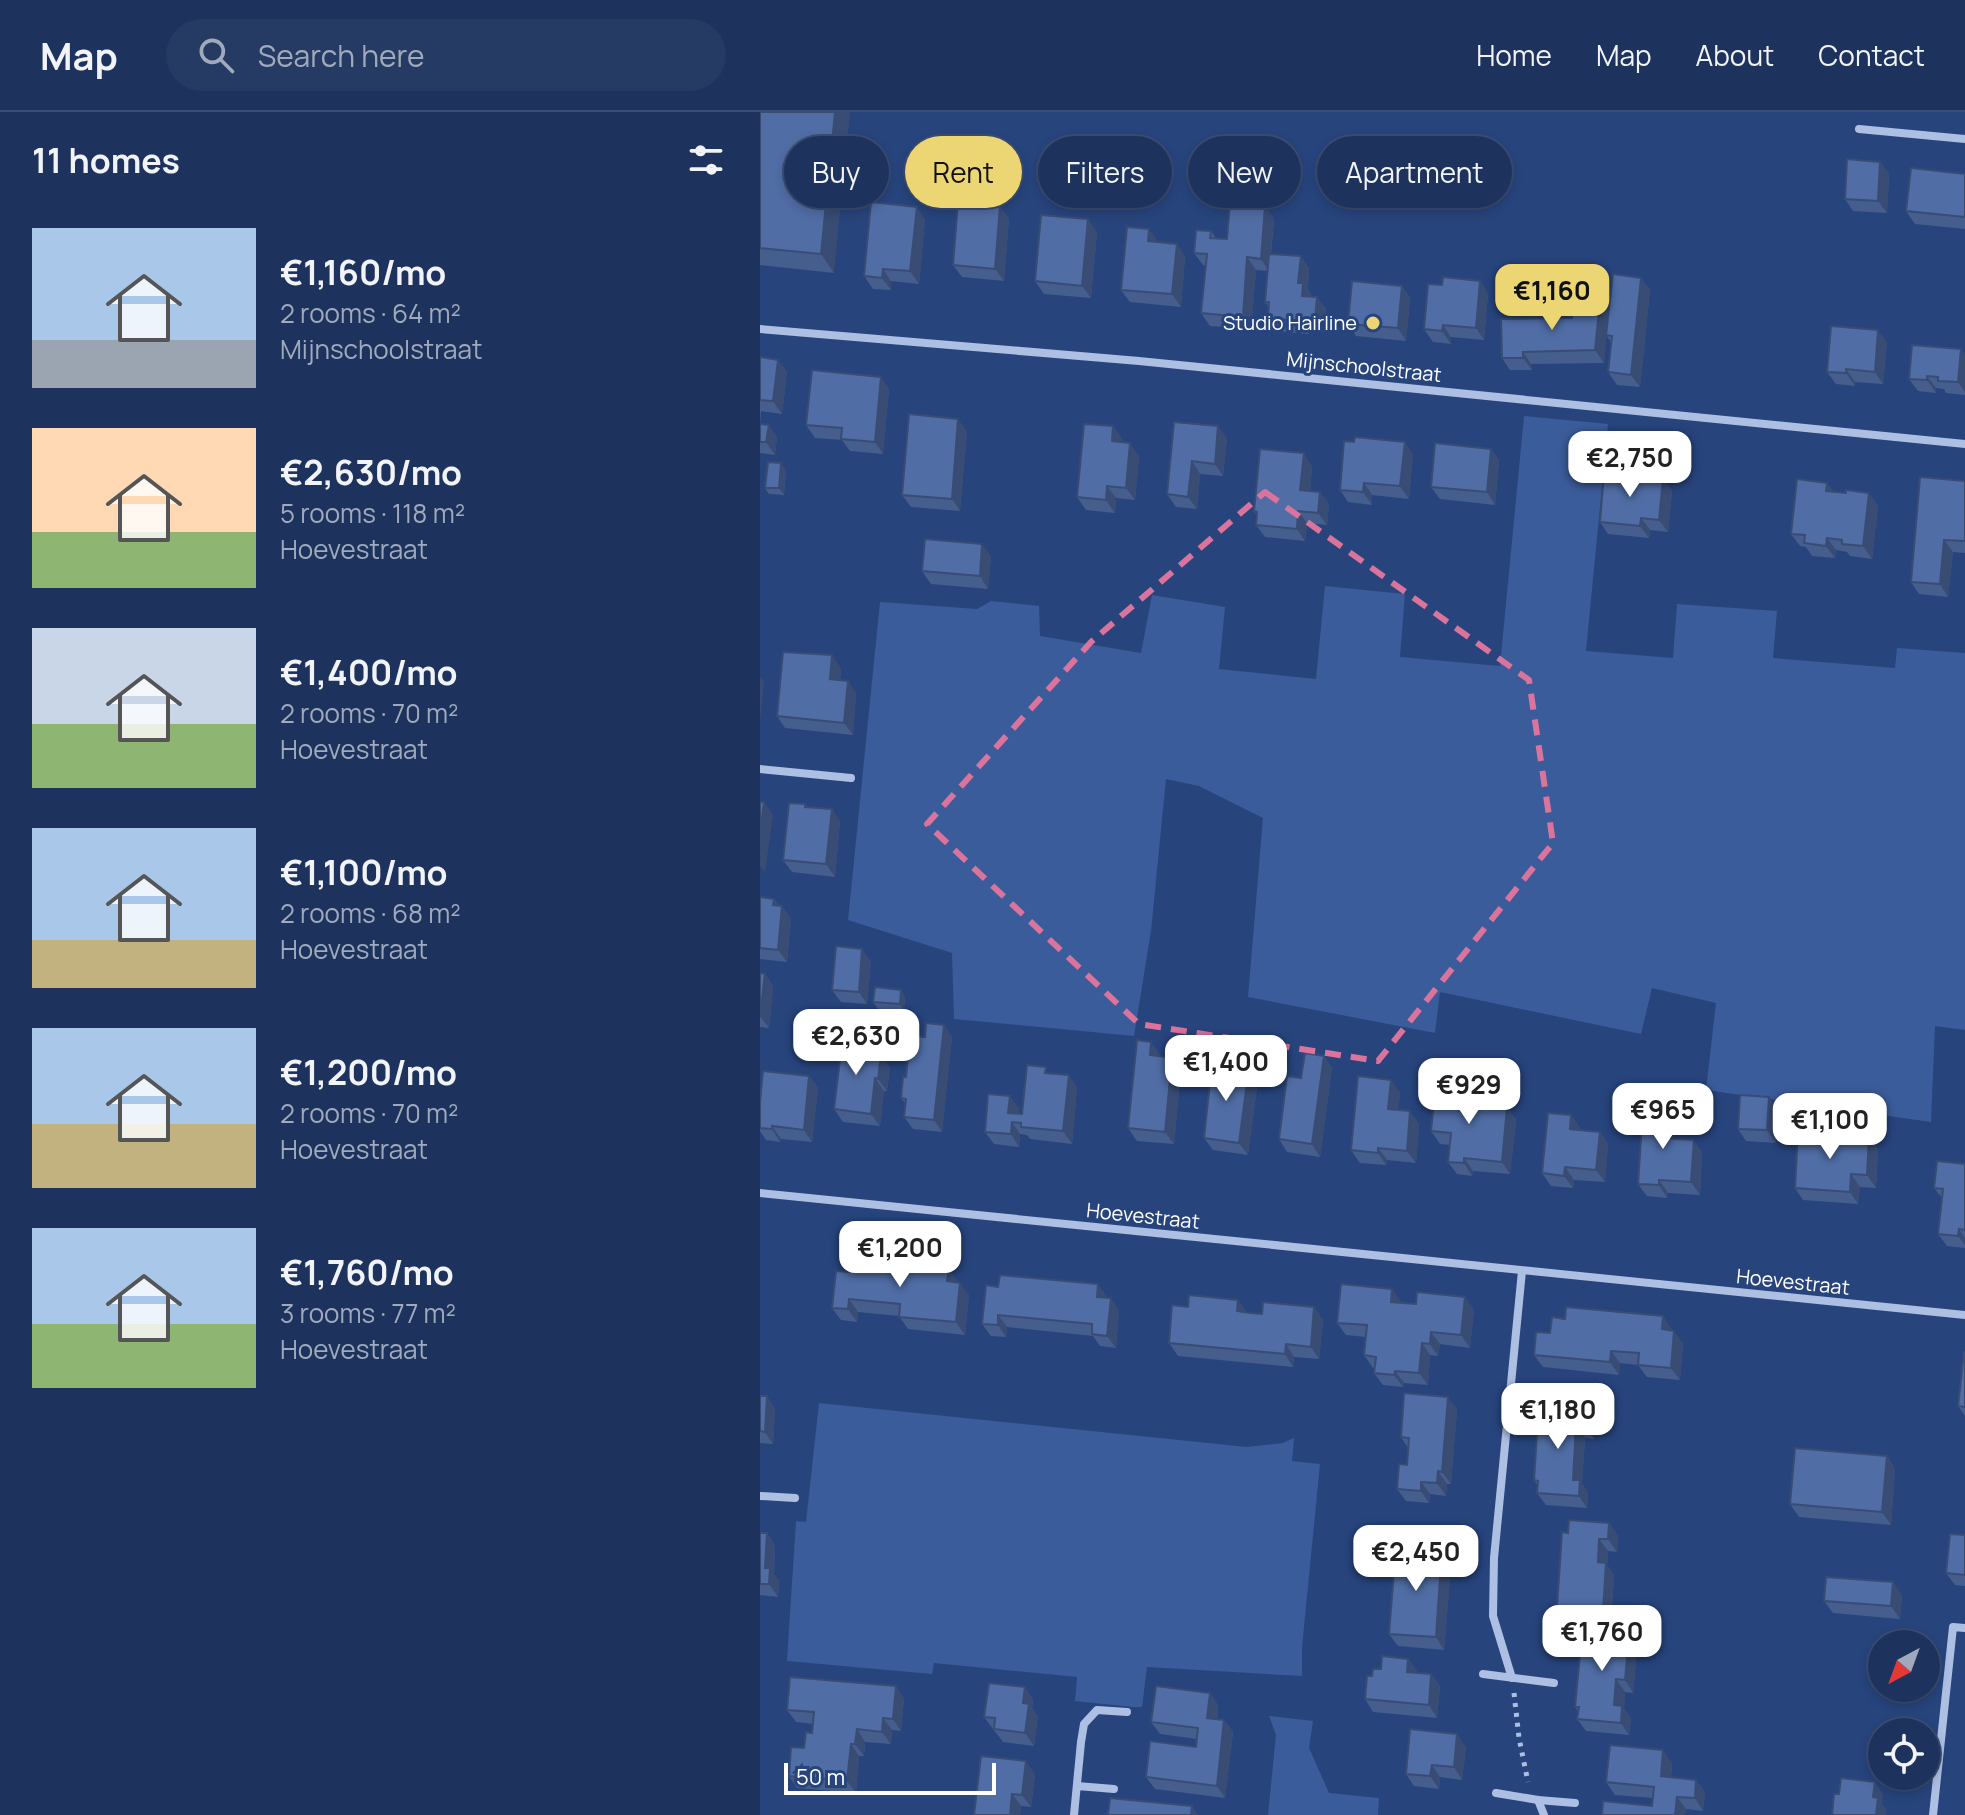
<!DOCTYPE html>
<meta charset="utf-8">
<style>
body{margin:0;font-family:Manrope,sans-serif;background:#253b64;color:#f1f3f6;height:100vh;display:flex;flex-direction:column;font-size:30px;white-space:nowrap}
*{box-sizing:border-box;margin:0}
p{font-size:26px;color:#a0aabc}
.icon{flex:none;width:44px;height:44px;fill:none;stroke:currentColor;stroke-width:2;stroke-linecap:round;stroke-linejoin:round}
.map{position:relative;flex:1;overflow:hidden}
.sheet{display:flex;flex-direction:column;background:#1d335e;width:760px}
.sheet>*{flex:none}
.hud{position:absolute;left:24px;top:24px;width:760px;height:72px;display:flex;gap:16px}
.needle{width:52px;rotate:221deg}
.buttons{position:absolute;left:1108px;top:1518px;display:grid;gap:16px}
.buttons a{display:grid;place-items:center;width:72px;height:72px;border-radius:50%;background:#1d335e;box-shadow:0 4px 12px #0003,0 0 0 2px #3b4e73;font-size:40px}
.scale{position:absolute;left:24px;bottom:20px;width:212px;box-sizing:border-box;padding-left:8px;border:4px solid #fff;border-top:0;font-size:22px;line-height:28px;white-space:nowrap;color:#fff;-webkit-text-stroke:6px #27447d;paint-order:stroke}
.price{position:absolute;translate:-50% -68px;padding:0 18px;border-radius:16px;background:#fff;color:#222;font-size:26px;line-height:52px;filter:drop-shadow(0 2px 4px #0008)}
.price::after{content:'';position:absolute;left:50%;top:48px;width:24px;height:18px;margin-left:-12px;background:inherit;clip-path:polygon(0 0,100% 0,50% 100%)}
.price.on{background:#ecd573;color:#111}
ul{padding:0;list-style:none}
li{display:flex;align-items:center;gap:24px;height:200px;padding:0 32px}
li span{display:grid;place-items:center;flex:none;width:224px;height:160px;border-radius:0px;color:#555}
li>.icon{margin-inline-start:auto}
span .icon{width:96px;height:96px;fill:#fffc;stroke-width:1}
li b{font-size:34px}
h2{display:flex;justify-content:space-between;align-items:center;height:96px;padding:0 32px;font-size:34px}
.tag{padding:0 28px;border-radius:36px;background:#1d335e;box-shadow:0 4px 12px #0003,0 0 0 2px #3b4e73;font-size:28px;line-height:72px}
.tag.on{background:#ecd573;color:#111}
header{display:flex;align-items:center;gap:48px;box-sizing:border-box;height:112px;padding:0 40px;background:#1d335e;border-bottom:2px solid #3b4e73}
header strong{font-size:38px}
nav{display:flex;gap:44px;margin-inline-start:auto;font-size:28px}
.search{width:560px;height:72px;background:#253b64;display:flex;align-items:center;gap:20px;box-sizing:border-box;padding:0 28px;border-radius:44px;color:#a0aabc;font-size:30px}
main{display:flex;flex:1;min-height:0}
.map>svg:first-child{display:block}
.green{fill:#3b5c9a}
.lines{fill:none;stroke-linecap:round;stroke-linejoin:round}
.path{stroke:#adc0e4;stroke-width:5;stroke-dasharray:4 6;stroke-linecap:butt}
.minor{stroke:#adc0e4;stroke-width:8}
.wall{fill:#455e8e}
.shaded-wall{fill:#384c74}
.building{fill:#506da5;stroke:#384c74;stroke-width:2}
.marked{fill:none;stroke:#da749d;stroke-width:6;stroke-dasharray:16 10;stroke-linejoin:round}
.poi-dot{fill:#ecd573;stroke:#27447d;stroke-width:3}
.labels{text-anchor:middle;stroke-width:6;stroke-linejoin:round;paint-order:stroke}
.poi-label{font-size:20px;fill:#fff;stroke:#27447d;text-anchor:end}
.street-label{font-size:20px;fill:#fff;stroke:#27447d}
</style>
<header>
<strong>Map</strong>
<div class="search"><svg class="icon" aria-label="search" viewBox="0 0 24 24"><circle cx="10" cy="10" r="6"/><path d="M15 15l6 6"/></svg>Search here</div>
<nav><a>Home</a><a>Map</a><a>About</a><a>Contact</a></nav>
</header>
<main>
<section class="sheet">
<h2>11 homes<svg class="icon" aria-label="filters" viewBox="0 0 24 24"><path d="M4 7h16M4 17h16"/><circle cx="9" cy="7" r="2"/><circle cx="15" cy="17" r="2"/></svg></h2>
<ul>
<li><span style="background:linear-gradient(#a9c7e8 70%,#9aa5b1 0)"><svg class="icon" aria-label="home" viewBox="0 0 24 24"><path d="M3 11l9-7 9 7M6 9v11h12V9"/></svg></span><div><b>€1,160/mo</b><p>2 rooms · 64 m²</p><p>Mijnschoolstraat</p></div></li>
<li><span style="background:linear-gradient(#ffd9b3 65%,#8fb573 0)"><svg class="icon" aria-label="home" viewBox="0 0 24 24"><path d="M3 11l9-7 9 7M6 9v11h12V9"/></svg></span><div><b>€2,630/mo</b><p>5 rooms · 118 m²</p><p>Hoevestraat</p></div></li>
<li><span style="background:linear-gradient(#c9d6e8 60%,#8fb573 0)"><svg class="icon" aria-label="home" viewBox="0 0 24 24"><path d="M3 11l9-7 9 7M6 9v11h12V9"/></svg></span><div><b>€1,400/mo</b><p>2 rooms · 70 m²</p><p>Hoevestraat</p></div></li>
<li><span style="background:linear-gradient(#a9c7e8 70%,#c2b280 0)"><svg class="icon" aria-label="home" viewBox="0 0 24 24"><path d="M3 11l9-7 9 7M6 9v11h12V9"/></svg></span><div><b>€1,100/mo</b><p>2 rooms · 68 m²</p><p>Hoevestraat</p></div></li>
<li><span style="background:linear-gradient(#a9c7e8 60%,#c2b280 0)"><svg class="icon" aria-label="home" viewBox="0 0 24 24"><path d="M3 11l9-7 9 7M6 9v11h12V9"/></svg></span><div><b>€1,200/mo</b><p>2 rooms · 70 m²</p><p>Hoevestraat</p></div></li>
<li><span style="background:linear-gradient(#a9c7e8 60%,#8fb573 0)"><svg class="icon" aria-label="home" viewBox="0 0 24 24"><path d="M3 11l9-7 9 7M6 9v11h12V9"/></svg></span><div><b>€1,760/mo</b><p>3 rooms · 77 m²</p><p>Hoevestraat</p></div></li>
</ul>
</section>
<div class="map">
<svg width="1205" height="1703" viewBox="0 0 1205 1703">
<rect width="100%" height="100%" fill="#27447d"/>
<g class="green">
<polygon points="764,304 848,312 826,539 913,546 917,492 1017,499 1013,546 1135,556 1137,536 1205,541 1205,918 1175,914 1171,1010 946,978 956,891 892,876 881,922 680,880 675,921 488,885 503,706 439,674 406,667 391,819 374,924 194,907 192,841 88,808 120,490 217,497 231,489 279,494 280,524 381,541 392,483 465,495 459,557 556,567 565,474 645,482 640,545 740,554"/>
<polygon points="59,1291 487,1335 523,1331 534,1326 532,1349 560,1352 542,1535 542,1564 387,1555 382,1595 373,1595 315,1589 317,1565 174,1551 172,1562 27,1549 36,1409 46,1410"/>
<polygon points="509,1604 553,1609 549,1636 569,1681 619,1686 618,1703 508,1703 516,1623"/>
</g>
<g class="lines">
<polyline class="path" points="754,1581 759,1626 768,1670"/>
<g class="minor">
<polyline points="1099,17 1205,27"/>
<polyline points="0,217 379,249 1205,332"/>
<polyline points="0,657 91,666"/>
<polyline points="0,1081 1205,1203"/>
<polyline points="0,1384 35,1386"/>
<polyline points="723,1562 794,1571"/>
<polyline points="752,1566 733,1504 734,1446 762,1159"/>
<polyline points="317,1674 354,1677"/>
<polyline points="736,1681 778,1688 815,1691"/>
<polyline points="778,1688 784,1703"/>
<polyline points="314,1703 321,1630 324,1612 337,1598 367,1600"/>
<polyline points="1173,1703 1193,1515 1205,1516"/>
</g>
</g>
<g class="wall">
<polygon points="0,0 74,161 0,153"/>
<polygon points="1120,50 1129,62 1127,101 1093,99 1085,87"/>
<polygon points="1205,62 1205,117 1155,112 1146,99"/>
<polygon points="505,94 514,107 511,142 541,144 549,157 548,177 552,184 557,185 566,197 564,220 549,218 549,222 516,219 508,206 509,195 505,190 508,159 496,158 491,217 450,214 441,201 446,154 443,153 434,141 451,119 456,126 467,127"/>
<polygon points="249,106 244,169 202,165 193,153"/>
<polygon points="165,107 159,172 131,169 131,178 113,177 104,164"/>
<polygon points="337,120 331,186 284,182 275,169"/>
<polygon points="398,130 425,144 421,195 370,190 361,178"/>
<polygon points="881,166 890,178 880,275 857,273 848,260 851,230 846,223 844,251 771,252 772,258 750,258 742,246 812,206 840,188 849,200"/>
<polygon points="642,174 650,186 646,229 596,224 588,212"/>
<polygon points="728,181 724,228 691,225 691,232 673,230 664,217"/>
<polygon points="1127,230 1123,272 1095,270 1095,274 1076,272 1067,260"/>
<polygon points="1205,243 1205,283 1186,281 1184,277 1176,276 1176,281 1158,279 1149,267"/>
<polygon points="0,245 18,248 27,260 22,302 1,299 0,311"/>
<polygon points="129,277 123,342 90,339 82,328 55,326 46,313"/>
<polygon points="414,310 467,326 463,364 440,362 437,397 416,395 407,382"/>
<polygon points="0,312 17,325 15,343 0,341"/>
<polygon points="353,314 362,327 361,330 379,344 375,388 356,386 355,401 326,398 317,385"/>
<polygon points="207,319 200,399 151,395 142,383"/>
<polygon points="731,337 739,349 735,393 680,387 671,375"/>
<polygon points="653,342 649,387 612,383 612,393 588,390 580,378"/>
<polygon points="552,354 550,379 560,380 569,392 567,413 547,411 545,429 505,425 496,413 497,404 494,399"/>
<polygon points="26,358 24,383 9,382 5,376"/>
<polygon points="903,366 912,379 908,420 890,418 889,426 848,422 840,410"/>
<polygon points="1205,369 1205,441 1193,440 1188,485 1159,482 1151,470"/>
<polygon points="1067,371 1074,380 1109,381 1118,394 1112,447 1090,444 1087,440 1076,438 1075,446 1052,444 1046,435 1040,434 1031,422"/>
<polygon points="231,444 228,477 171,472 162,459"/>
<polygon points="81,556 80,568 96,581 93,623 25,616 17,604"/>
<polygon points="45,692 47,695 80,709 75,765 32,760 23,748"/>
<polygon points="0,785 14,787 19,794 22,794 31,807 27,850 0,847"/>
<polygon points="111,849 107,892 81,890 72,878"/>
<polygon points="0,861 5,862 13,874 9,916 0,915"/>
<polygon points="145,884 144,899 118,897 113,890"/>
<polygon points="184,913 192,925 182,1020 153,1017 144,1005 146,992 141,986 146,965 165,925"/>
<polygon points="111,938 111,942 121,943 130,956 127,979 124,979 120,1014 83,1010 74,997"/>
<polygon points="400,942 400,944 421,958 414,1032 377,1029 368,1016"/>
<polygon points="564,944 572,956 560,1045 527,1040 519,1027 541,966"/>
<polygon points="290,961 317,975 312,1032 270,1027 267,1023 260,1022 259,1035 234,1032 225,1020 259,996 258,1002 262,1002"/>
<polygon points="49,964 58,976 52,1030 21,1027 20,1030 6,1028 0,1019 0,990"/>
<polygon points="498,968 488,1043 453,1038 444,1026"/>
<polygon points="640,980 638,998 659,1012 656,1051 627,1048 626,1053 600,1051 591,1038"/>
<polygon points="707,984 706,986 711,987 715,992 747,995 756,1008 750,1062 713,1059 712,1064 697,1062 688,1050 690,1033 680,1032 671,1019"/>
<polygon points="1018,997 1016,1031 986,1029 978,1017"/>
<polygon points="811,1003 820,1016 820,1018 840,1020 848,1032 845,1070 814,1068 813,1076 791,1074 782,1061"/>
<polygon points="916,1009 914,1026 942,1040 940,1083 908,1081 907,1086 887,1084 878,1072"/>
<polygon points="1109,1024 1118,1037 1116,1076 1100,1075 1098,1092 1043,1088 1035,1076"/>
<polygon points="1205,1052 1205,1136 1187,1134 1178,1122 1182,1086 1174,1076"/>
<polygon points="76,1159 197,1168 197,1171 209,1183 205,1223 148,1217 139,1204 98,1200 97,1210 81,1208 72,1196"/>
<polygon points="226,1173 347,1185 359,1198 356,1236 340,1234 333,1224 247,1215 246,1225 231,1224 222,1212"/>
<polygon points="632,1177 641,1191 714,1197 710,1236 680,1232 678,1244 670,1243 668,1273 644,1271 643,1275 623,1273 614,1261 615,1256 613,1256 604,1243 606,1225 586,1223 577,1211"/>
<polygon points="478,1188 486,1200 502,1202 554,1195 563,1208 559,1247 534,1245 533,1255 418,1244 409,1231 428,1195"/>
<polygon points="903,1204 911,1218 923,1231 920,1268 887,1265 878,1253 860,1251 859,1263 783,1255 774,1243 790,1221 805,1207"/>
<polygon points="1205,1240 1205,1304 1198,1294"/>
<polygon points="0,1284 15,1296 13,1332 0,1331"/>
<polygon points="697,1297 691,1372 687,1372 686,1384 670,1382 669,1391 646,1389 637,1377 647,1353 648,1336 641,1325"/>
<polygon points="826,1298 835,1310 834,1327 825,1326 822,1371 828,1381 827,1396 786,1393 777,1381 778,1374 774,1368 784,1306"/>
<polygon points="1127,1344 1135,1357 1131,1413 1039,1405 1030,1392"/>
<polygon points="849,1411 858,1424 857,1440 848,1439 847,1453 854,1463 851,1510 835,1510 834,1521 839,1521 865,1513 874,1525 873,1531 877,1537 873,1581 865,1580 864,1596 871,1606 869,1623 826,1619 817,1607 818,1599 815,1595 828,1520 809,1519 801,1507 801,1500 797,1495 808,1421"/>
<polygon points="0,1421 7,1421 15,1434 14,1462 19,1469 18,1485 0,1483"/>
<polygon points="1205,1423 1205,1474 1195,1473 1186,1461"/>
<polygon points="688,1450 687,1460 690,1465 684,1538 638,1534 629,1522"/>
<polygon points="1142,1483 1140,1507 1073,1501 1064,1489"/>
<polygon points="648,1547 657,1559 657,1561 671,1562 680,1574 677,1606 613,1600 605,1587 612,1564 621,1557"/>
<polygon points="265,1575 273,1588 272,1596 278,1604 274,1634 243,1630 224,1605"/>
<polygon points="450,1581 458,1593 457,1607 464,1608 473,1620 465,1686 395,1677 386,1665 436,1635 437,1627 400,1622 391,1610"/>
<polygon points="144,1586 141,1619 132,1618 131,1632 105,1630 104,1644 99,1644 96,1681 37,1676 29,1664 52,1621 53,1612 36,1610 27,1598"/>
<polygon points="706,1635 702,1668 680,1665 679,1677 654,1674 646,1662"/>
<polygon points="912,1651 911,1665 936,1668 945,1680 943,1699 926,1697 925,1703 842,1703 892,1694 893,1686 855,1683 846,1670"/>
<polygon points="275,1662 271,1695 261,1694 260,1703 214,1703"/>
</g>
<g class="shaded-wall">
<polygon points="75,0 90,0 74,161 61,142"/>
<polygon points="1120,50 1129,62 1127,101 1118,89"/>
<polygon points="240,94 249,106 244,169 235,157"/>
<polygon points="505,94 514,107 509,159 501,147"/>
<polygon points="157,95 165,107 159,172 150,159"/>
<polygon points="328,107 337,120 331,186 322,174"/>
<polygon points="389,117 398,129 388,129"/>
<polygon points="417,132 425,144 421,195 412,182"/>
<polygon points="541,144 549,157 548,177 552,183 551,196 542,184 538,171"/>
<polygon points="487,145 496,158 491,217 483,205"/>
<polygon points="123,157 131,169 131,178 122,166"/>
<polygon points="881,166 890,178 880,275 871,263"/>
<polygon points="720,169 728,181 724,228 716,216"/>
<polygon points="642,174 650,186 646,229 638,216"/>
<polygon points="557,185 566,197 564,220 555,207"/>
<polygon points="840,188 849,200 844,251 835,238"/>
<polygon points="540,206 549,218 549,222 540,209"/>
<polygon points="683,213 691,225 691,232 682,219"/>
<polygon points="1118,218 1127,230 1123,272 1115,260"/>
<polygon points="1201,237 1205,243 1205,280 1198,270"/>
<polygon points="763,240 771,252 772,258 763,246"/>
<polygon points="18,248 27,260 22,302 13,289"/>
<polygon points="1086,257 1095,270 1095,274 1086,261"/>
<polygon points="1167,264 1176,276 1176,281 1167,268"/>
<polygon points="121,265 129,277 123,342 115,330"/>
<polygon points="198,307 207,319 200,399 192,387"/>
<polygon points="9,313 17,325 15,343 6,330"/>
<polygon points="353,314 362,327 360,342 352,329"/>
<polygon points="458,314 467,326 463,364 455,352"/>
<polygon points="645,330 653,342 649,387 640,374"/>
<polygon points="370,331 379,344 375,388 366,376"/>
<polygon points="731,337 739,349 735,393 727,380"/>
<polygon points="544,341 552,354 549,391 540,378"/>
<polygon points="432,349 440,362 437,397 428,385"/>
<polygon points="21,351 26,358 24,383 19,376"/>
<polygon points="903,366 912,379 908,420 899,408"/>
<polygon points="604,371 612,383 612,393 603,380"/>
<polygon points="1067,371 1076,383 1066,379"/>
<polygon points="347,374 356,386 355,401 346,388"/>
<polygon points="560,380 569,392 567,413 558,401"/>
<polygon points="1109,381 1118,394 1112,447 1103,434"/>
<polygon points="538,399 547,411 545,429 537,417"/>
<polygon points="881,406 890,418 889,426 880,414"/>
<polygon points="1067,426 1076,438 1075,446 1066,434"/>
<polygon points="1184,428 1193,440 1188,485 1180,472"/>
<polygon points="222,432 231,444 228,477 220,464"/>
<polygon points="72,543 81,556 79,579 70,567"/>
<polygon points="0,565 4,570 0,609"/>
<polygon points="88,569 96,581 93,623 84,611"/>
<polygon points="4,690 13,703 5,761 0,754 0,721"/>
<polygon points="72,697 80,709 75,765 66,752"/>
<polygon points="14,787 22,799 22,794 31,807 27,850 18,838 13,793"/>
<polygon points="102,837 111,849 107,892 99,880"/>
<polygon points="5,862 13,874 9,916 0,904"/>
<polygon points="141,878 145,884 144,899 140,892"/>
<polygon points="184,913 192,925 182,1020 174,1008"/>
<polygon points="102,926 111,938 109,953 101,941"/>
<polygon points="391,930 400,942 398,956 390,943"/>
<polygon points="121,943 130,956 127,979 118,967"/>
<polygon points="564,944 572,956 560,1045 552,1032"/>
<polygon points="412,946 421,958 414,1032 405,1020"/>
<polygon points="489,956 498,968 488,1043 479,1031"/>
<polygon points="309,963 317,975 312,1032 303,1019"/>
<polygon points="49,964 58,976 52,1030 44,1018"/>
<polygon points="115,966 124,979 120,1014 111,1002"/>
<polygon points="631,968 640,980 637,1010 628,997"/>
<polygon points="698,972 707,984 705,998 696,985"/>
<polygon points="250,984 259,996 257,1010 248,1001"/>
<polygon points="1009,985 1018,997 1016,1031 1007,1018"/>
<polygon points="747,995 756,1008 750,1062 742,1050"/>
<polygon points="907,996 916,1009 914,1038 905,1026"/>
<polygon points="650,999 659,1012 656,1051 647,1039"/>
<polygon points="811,1003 820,1016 819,1030 810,1017"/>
<polygon points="252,1010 260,1022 259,1035 251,1022"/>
<polygon points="12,1014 21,1027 20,1030 12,1017"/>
<polygon points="840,1020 848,1032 845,1070 836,1058"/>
<polygon points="1109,1024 1118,1037 1116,1076 1107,1063"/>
<polygon points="934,1028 942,1040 940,1083 931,1070"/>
<polygon points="618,1036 627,1048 626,1053 618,1041"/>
<polygon points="704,1046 713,1059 712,1064 704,1051"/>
<polygon points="805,1055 814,1068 813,1076 804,1064"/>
<polygon points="1091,1062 1100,1075 1098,1092 1090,1080"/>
<polygon points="899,1068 908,1081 907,1086 899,1073"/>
<polygon points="1199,1117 1205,1126 1205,1133 1198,1124"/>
<polygon points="189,1156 197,1168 196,1182 187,1169"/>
<polygon points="200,1171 209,1183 205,1223 196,1210"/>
<polygon points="338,1172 347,1185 346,1197 337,1185"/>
<polygon points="632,1177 641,1189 640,1202 631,1190"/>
<polygon points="705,1185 714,1197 710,1236 701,1223"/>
<polygon points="351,1186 359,1198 356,1236 347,1224"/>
<polygon points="89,1187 98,1200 97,1210 88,1197"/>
<polygon points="478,1188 486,1201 477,1199"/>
<polygon points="554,1195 563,1208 559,1247 551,1235"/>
<polygon points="238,1203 247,1215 246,1225 238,1213"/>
<polygon points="903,1204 912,1217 911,1230 902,1217"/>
<polygon points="914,1219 923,1231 920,1268 911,1256"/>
<polygon points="671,1220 680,1232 678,1244 670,1232"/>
<polygon points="662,1231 670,1243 668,1273 659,1261"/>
<polygon points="526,1232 534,1245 533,1255 525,1242"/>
<polygon points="851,1239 860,1251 859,1263 850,1250"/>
<polygon points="635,1259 644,1271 643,1275 634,1263"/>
<polygon points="7,1284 15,1296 13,1332 5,1320"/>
<polygon points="688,1285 697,1297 691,1372 682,1360"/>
<polygon points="826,1298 835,1310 834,1327 825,1314"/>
<polygon points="816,1313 825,1326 822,1371 828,1381 827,1396 819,1384 813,1368"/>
<polygon points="1127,1344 1135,1357 1131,1413 1122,1400"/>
<polygon points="678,1359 687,1372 686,1384 677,1371"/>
<polygon points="661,1370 670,1382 669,1391 661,1379"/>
<polygon points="849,1411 858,1424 857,1440 848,1427"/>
<polygon points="7,1421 15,1434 14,1462 19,1469 18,1485 9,1472 5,1456"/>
<polygon points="839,1427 848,1439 847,1453 854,1463 851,1510 843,1498 838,1450"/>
<polygon points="679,1438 688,1450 687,1460 690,1465 684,1538 676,1525"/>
<polygon points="1133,1470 1142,1483 1140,1507 1131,1494"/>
<polygon points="826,1497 835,1510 834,1521 825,1508"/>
<polygon points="865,1513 874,1525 873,1531 877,1537 873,1581 865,1568 864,1524"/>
<polygon points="648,1547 657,1559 656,1572 647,1560"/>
<polygon points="671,1562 680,1574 677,1606 669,1593"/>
<polygon points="856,1567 865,1580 864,1596 871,1606 869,1623 861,1611 854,1593"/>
<polygon points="136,1574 144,1586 141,1619 133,1607"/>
<polygon points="265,1575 273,1588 272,1596 278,1604 274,1634 265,1621 263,1591"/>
<polygon points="450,1581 458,1593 455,1618 447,1606"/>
<polygon points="123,1606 132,1618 131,1632 122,1620"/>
<polygon points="464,1608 473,1620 465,1686 457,1674"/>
<polygon points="97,1617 105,1630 104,1644 95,1632"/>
<polygon points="697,1622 706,1635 702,1668 694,1655"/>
<polygon points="91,1632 99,1644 96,1681 87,1669"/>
<polygon points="903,1638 912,1651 910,1677 901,1664"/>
<polygon points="266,1649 275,1662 271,1695 262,1683"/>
<polygon points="672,1653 680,1665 679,1677 670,1664"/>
<polygon points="936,1668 945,1680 943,1699 935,1686"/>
<polygon points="1115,1670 1123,1682 1122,1692 1127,1698 1126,1703 1116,1703 1113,1685"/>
<polygon points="252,1682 261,1694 260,1703 250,1703"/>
<polygon points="917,1685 926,1697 925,1703 915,1703"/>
<polygon points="432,1694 438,1703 431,1703"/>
</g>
<g class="building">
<polygon points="0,0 75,0 61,142 0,136"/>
<polygon points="1087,47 1120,50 1118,89 1085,87"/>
<polygon points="1151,56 1205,62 1205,105 1146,99"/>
<polygon points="111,90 157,95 150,159 123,157 122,166 104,164"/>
<polygon points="198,90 240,94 235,157 193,153"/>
<polygon points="470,91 505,94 501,147 487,145 483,205 441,201 447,142 434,141 436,118 451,119 450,126 467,127"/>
<polygon points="281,103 328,107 322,174 275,169"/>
<polygon points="367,115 389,117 388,129 417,132 412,182 361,178"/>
<polygon points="509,142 541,144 538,171 543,171 542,184 557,185 555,207 540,206 540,209 508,206 509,190 505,190"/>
<polygon points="853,162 881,166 871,263 848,260 852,224 846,223"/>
<polygon points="683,165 720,169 716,216 683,213 682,219 664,217 668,172 682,173"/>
<polygon points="592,169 642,174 638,216 588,212"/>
<polygon points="812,188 840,188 835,238 763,240 763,246 742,246 741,207 812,206"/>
<polygon points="1071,214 1118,218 1115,260 1086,257 1086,261 1067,260"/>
<polygon points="1152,233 1201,237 1198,270 1178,269 1178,265 1167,264 1167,268 1149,267"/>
<polygon points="0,245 18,248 13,289 0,288"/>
<polygon points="52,258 121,265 115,330 81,327 82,316 46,313"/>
<polygon points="149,302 198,307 192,387 142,383"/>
<polygon points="414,310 458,314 455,352 432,349 428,385 407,382"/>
<polygon points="0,312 9,313 6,330 0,330"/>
<polygon points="324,312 353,314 352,329 370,331 366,376 347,374 346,388 317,385"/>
<polygon points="595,325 645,330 640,374 604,371 603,380 580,378 584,329 594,330"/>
<polygon points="675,331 731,337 727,380 671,375"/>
<polygon points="500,337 544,341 540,378 560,380 558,401 538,399 537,417 496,413 497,400 494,399"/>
<polygon points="8,350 21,351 19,376 5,376"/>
<polygon points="844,361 903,366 899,408 881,406 880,414 840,410"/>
<polygon points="1160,365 1205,369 1205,429 1184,428 1180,472 1151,470"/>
<polygon points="1037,367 1067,371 1066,379 1086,381 1086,378 1109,381 1103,434 1082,432 1082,428 1067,426 1066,434 1044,431 1045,423 1031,422"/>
<polygon points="165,427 222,432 220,464 162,459"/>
<polygon points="23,540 72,543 70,567 88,569 84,611 17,604"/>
<polygon points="0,690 4,690 0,721"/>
<polygon points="29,691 45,692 45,695 72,697 66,752 23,748"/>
<polygon points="0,785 14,787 13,793 22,794 18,838 0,836"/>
<polygon points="76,834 102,837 99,880 72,878"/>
<polygon points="0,861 5,862 0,904"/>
<polygon points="115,875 141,878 140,892 113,890"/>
<polygon points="166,911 184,913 174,1008 144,1005 146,987 141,986 143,965 146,965 150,923 165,925"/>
<polygon points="83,923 102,926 101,941 121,943 118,967 115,966 111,1002 74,997"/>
<polygon points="377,928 391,930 390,943 412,946 405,1020 368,1016"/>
<polygon points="545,941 564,944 552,1032 519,1027 527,964 541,966"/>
<polygon points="452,952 489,956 479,1031 444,1026"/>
<polygon points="267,953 286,955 285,961 309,963 303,1019 261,1015 261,1011 252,1010 251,1022 225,1020 228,982 250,984 248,1001 262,1002"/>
<polygon points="3,959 49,964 44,1018 12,1014 12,1017 0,1016 0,990"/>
<polygon points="598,964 631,968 628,997 650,999 647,1039 618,1036 618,1041 591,1038"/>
<polygon points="676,970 698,972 696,985 711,987 711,992 747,995 742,1050 704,1046 704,1051 688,1050 691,1021 671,1019"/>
<polygon points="980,983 1009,985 1007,1018 978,1017"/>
<polygon points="883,995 907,996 905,1026 934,1028 931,1070 899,1068 899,1073 878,1072"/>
<polygon points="788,1001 811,1003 810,1017 840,1020 836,1058 805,1055 804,1064 782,1061"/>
<polygon points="1038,1020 1109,1024 1107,1063 1091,1062 1090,1080 1035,1076"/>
<polygon points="1177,1049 1205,1052 1205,1118 1199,1117 1198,1124 1178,1122 1183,1077 1174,1076"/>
<polygon points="90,1147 189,1156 187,1169 200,1171 196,1210 139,1205 140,1192 89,1187 88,1197 72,1196 76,1159 89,1160"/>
<polygon points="240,1163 338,1172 337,1185 351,1186 347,1224 332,1222 332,1212 238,1203 238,1213 222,1212 226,1173 238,1175"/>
<polygon points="581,1172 632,1177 631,1190 643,1191 656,1192 657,1180 705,1185 701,1223 671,1220 670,1232 662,1231 659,1261 635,1259 634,1263 614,1261 616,1245 604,1243 607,1213 577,1211"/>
<polygon points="429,1183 478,1188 477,1199 490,1201 502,1202 503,1190 554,1195 551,1235 526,1232 525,1242 409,1231 412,1193 428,1195"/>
<polygon points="806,1195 903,1204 902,1217 914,1219 911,1256 878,1253 879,1241 851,1239 850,1250 774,1243 776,1220 790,1221 792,1205 805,1207"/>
<polygon points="1204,1240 1205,1240 1205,1295 1198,1294"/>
<polygon points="644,1281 688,1285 682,1360 678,1359 677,1371 661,1370 661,1379 637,1377 639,1352 647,1353 649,1326 641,1325"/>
<polygon points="0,1284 7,1284 5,1320 0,1319"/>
<polygon points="785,1294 826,1298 825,1314 816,1313 813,1368 820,1368 819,1384 777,1381 778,1369 774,1368 778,1306 784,1306"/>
<polygon points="1035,1336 1127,1344 1122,1400 1030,1392"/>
<polygon points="809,1408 849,1411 848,1427 839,1427 838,1450 846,1451 843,1498 826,1497 825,1508 801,1507 801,1495 797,1495 802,1420 808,1421"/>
<polygon points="0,1421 7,1421 5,1456 10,1456 9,1472 0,1472"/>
<polygon points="1190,1422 1205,1423 1205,1463 1186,1461"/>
<polygon points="639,1435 679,1438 678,1452 681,1452 676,1525 629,1522 635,1447 638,1448"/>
<polygon points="1066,1465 1133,1470 1131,1494 1064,1489"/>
<polygon points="840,1510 865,1513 864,1524 869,1524 865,1568 856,1567 854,1593 862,1594 861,1611 817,1607 819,1595 815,1595 821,1532 826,1533 828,1520 839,1521"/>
<polygon points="622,1544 648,1547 647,1560 671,1562 669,1593 605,1587 607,1564 612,1564 613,1557 621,1557"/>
<polygon points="30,1565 136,1574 133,1607 123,1606 122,1620 97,1617 95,1632 91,1632 87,1669 29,1664 31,1635 44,1636 46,1620 52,1621 54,1600 27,1598"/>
<polygon points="229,1571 265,1575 263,1591 269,1592 265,1621 234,1617 235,1606 224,1605"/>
<polygon points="396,1574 450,1581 447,1606 464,1608 457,1674 386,1665 390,1629 436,1635 437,1625 438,1616 391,1610"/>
<polygon points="650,1617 697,1622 694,1655 672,1653 670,1664 646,1662"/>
<polygon points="850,1633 903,1638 901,1664 936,1668 935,1686 917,1685 915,1703 842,1703 843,1689 892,1694 894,1675 846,1670"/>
<polygon points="221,1644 266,1649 262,1683 252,1682 250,1703 214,1703"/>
<polygon points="1081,1666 1115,1670 1113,1685 1118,1686 1116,1703 1072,1703 1074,1682 1079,1682"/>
<polygon points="350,1686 432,1694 431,1703 348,1703"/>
</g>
<path class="marked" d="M505 380 769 568 793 731 618 949 379 912 167 712 331 530Z"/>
<circle class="poi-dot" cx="613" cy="211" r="8"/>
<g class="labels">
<g class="poi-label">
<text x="597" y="218">Studio Hairline</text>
</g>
<g class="street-label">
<text transform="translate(604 255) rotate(6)" y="7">Mijnschoolstraat</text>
<text transform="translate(383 1104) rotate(6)" y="7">Hoevestraat</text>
<text transform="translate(1033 1170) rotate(6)" y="7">Hoevestraat</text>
</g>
</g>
</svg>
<div class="buttons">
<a><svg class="needle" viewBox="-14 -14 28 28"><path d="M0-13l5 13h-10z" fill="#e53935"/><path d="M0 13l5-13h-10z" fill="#a0aabc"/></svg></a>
<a><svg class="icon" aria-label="locate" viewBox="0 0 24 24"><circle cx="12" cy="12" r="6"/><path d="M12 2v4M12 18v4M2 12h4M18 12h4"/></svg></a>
</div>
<div class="scale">50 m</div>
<b class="price on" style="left:792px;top:220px">€1,160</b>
<b class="price" style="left:870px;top:387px">€2,750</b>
<b class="price" style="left:96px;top:965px">€2,630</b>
<b class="price" style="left:466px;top:991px">€1,400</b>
<b class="price" style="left:709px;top:1014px">€929</b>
<b class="price" style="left:903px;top:1039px">€965</b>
<b class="price" style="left:1070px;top:1049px">€1,100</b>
<b class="price" style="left:140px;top:1177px">€1,200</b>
<b class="price" style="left:798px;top:1339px">€1,180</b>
<b class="price" style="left:656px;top:1481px">€2,450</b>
<b class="price" style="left:842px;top:1561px">€1,760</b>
<div class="hud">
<a class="tag">Buy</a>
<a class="tag on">Rent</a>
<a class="tag">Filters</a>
<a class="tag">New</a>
<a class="tag">Apartment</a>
</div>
</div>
</main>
